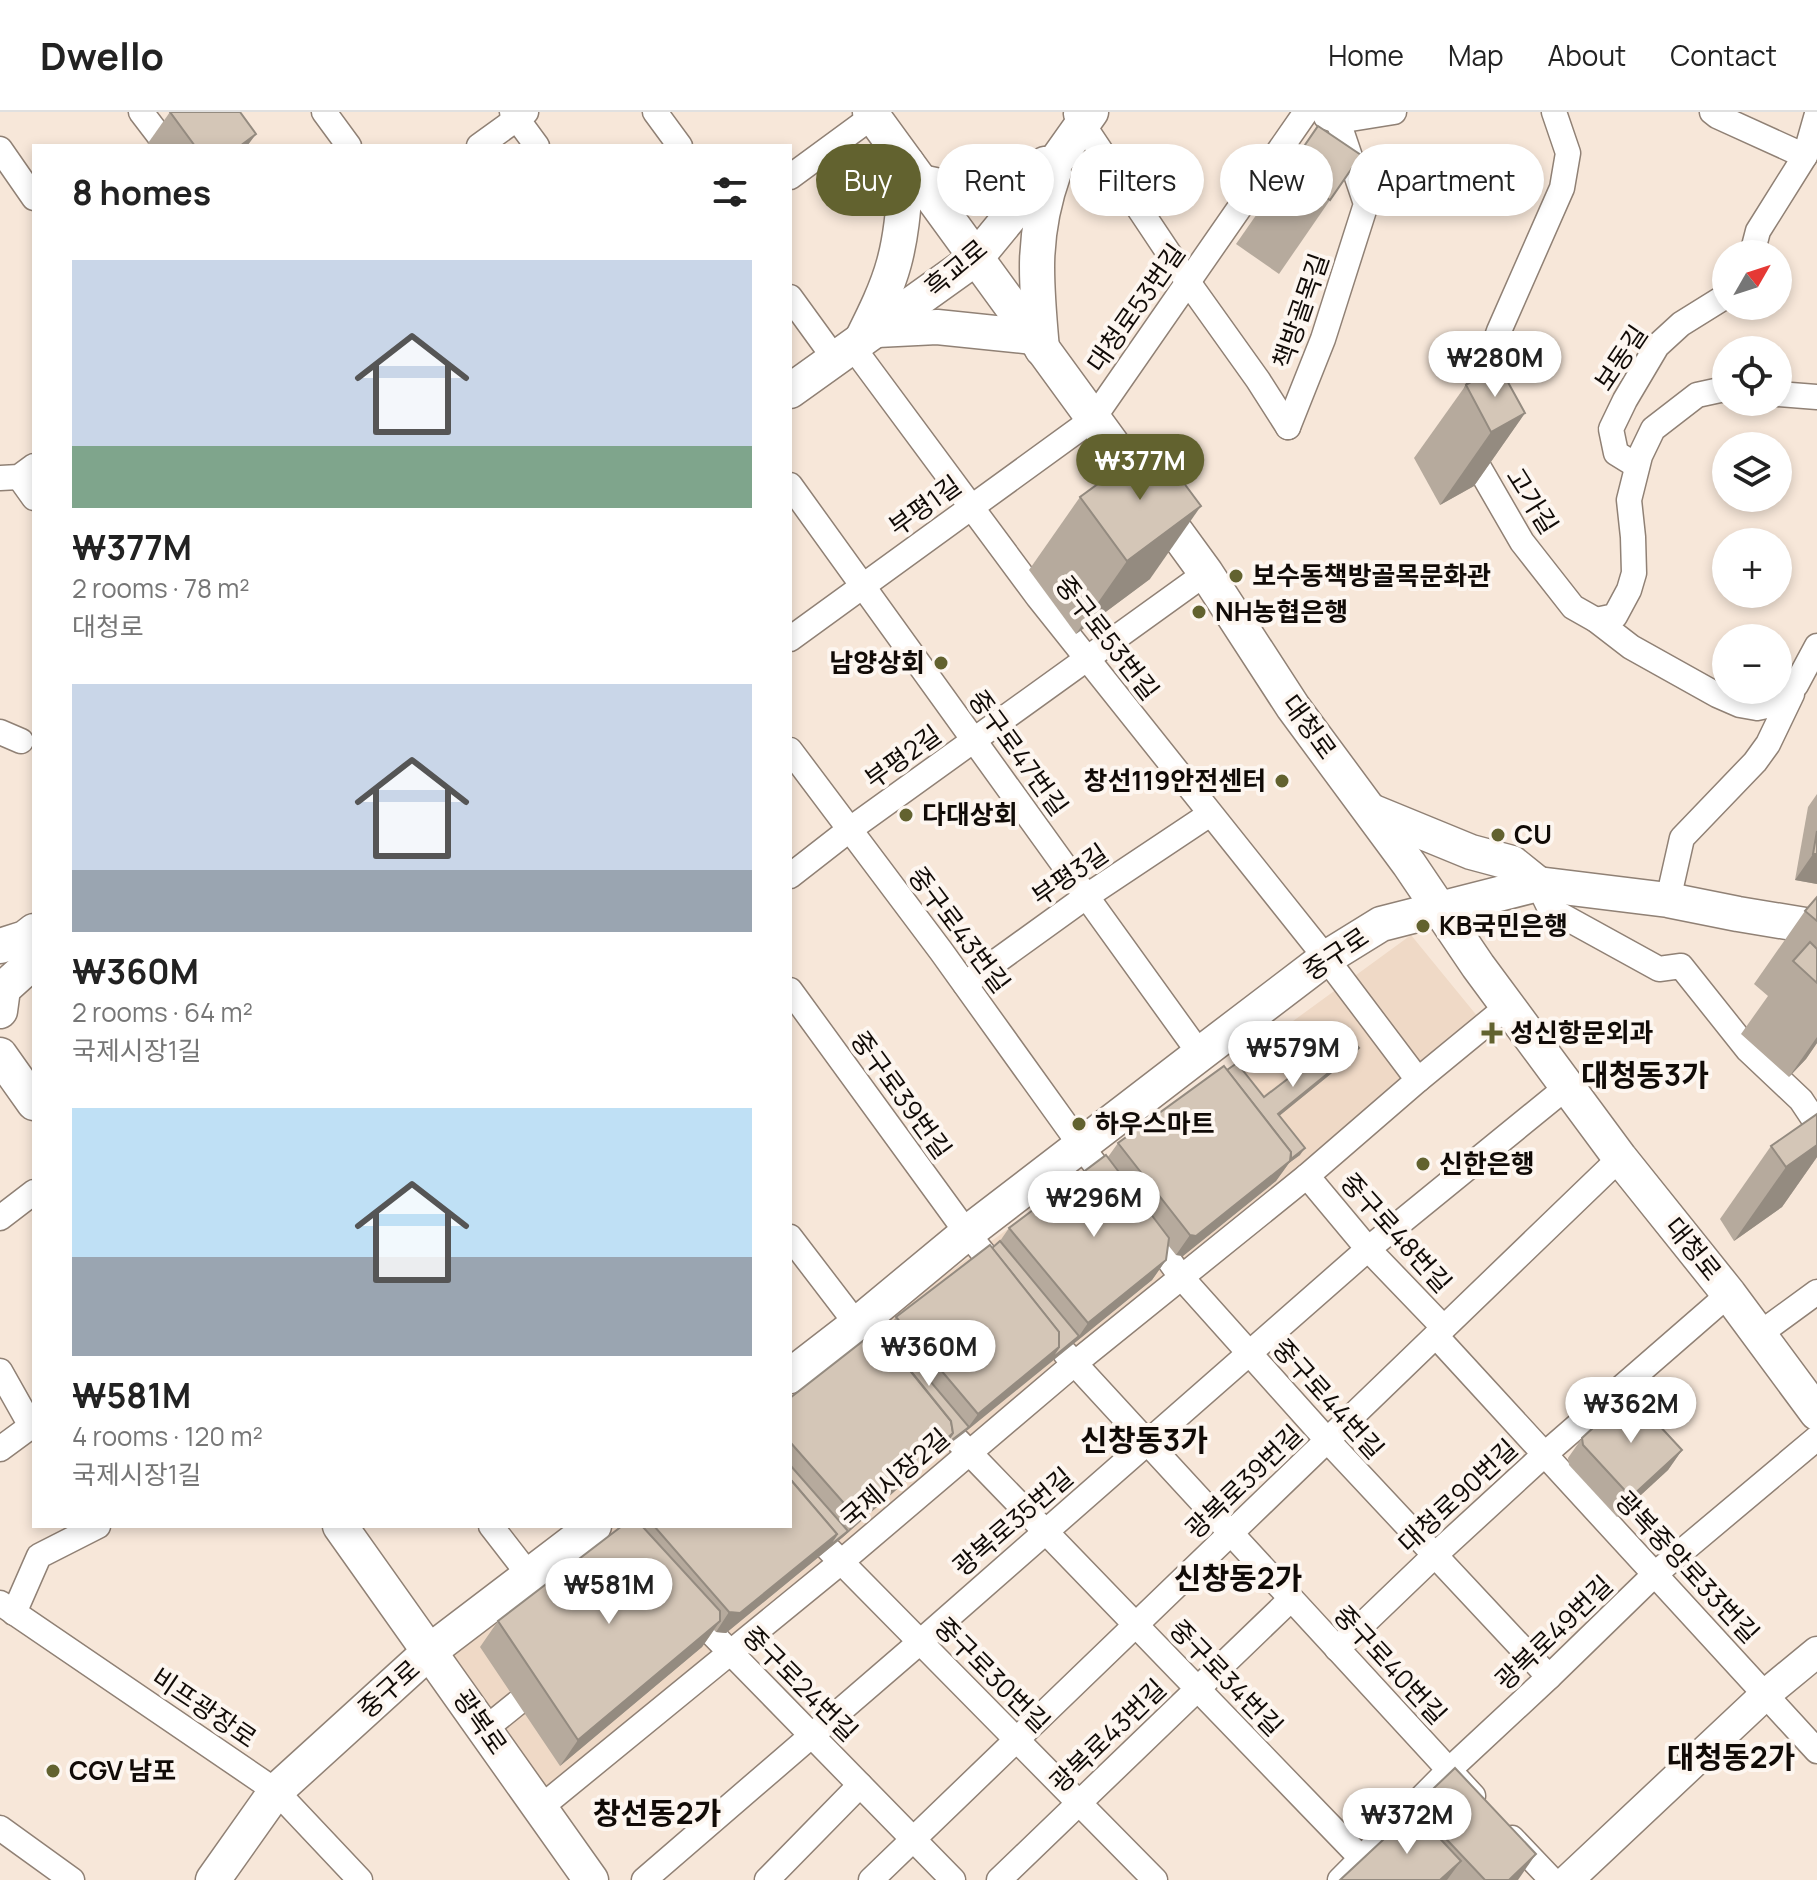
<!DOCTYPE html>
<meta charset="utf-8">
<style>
body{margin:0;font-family:Manrope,"Noto Sans KR",sans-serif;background:#f6f6f6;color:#222;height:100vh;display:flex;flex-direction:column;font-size:30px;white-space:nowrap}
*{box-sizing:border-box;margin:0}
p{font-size:26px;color:#767676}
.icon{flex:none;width:44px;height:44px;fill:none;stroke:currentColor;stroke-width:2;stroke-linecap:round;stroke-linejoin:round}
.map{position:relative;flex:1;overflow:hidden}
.drawer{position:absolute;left:32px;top:32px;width:760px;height:1384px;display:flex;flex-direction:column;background:#fff;border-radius:0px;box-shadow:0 4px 12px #0003}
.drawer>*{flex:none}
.hud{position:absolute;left:816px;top:32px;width:760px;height:72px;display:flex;gap:16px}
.needle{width:52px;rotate:51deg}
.tools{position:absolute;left:1712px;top:128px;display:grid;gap:16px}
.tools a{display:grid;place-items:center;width:80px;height:80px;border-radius:50%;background:#fff;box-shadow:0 4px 12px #0003;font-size:40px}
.price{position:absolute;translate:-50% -68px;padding:0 18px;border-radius:28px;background:#fff;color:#222;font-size:26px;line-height:52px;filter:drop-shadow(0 2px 4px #0008)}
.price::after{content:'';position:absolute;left:50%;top:48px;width:24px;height:18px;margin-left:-12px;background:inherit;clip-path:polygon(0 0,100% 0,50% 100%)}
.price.selected{background:#62622f;color:#fff}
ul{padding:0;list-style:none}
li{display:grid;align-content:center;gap:16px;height:424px;padding:0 40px}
li span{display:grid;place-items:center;height:248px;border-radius:0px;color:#555}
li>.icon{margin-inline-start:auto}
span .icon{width:144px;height:144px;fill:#fffc;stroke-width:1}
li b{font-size:34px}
h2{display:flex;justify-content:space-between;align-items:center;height:96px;padding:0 40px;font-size:34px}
.chip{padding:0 28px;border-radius:36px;background:#fff;box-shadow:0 4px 12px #0003;font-size:28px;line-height:72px}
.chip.selected{background:#62622f;color:#fff}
header{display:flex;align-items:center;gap:48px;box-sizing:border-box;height:112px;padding:0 40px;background:#fff;border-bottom:2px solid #e0e0e0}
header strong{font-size:38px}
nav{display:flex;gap:44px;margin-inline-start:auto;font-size:28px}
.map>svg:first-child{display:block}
.built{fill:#efd9c6}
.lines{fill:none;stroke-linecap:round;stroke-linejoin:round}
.minor-casing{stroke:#908175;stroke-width:27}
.tertiary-casing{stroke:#908175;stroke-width:33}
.secondary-casing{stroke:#908175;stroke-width:37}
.minor{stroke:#fff;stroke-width:24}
.tertiary{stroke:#fff;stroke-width:30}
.secondary{stroke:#fff;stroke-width:34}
.wall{fill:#b6aa9d}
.shaded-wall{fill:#948b80}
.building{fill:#d4c6b7;stroke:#948b80;stroke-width:2}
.poi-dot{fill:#62622f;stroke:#fdf6f0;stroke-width:3}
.labels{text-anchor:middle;stroke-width:8;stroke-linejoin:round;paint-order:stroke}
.street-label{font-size:26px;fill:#110b07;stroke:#fdf6f0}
.poi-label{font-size:26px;font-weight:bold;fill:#110b07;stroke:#fdf6f0;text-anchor:start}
.quarter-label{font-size:30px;font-weight:bold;fill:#110b07;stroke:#fdf6f0}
</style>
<header>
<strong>Dwello</strong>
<nav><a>Home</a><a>Map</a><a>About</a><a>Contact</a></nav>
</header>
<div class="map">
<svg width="1817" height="1768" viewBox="0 0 1817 1768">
<rect width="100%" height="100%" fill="#f7e7d9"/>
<polygon class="built" points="1411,823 1478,905 540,1696 430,1539 602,1414 790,1414 790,1276"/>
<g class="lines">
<defs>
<g id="minor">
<polyline points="141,0 167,34"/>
<polyline points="324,0 349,34"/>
<polyline points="512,0 537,34"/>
<polyline points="655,0 680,34"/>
<polyline points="1712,0 1717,4 1805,44"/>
<polyline points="1076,2 1188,170 1258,268 1288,315"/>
<polyline points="1326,5 1338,9 1394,0"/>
<polyline points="479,34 526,0"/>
<polyline points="0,37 34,86"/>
<polyline points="790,65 873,4"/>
<polyline points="1752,142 1758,119 1805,44 1817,2"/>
<polyline points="790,185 835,247"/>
<polyline points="852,234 1038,485 1326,846 1418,968"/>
<polyline points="1778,282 1817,285"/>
<polyline points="1472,294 1499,219 1562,76 1568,41 1554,0"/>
<polyline points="1288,315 1323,227 1366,92 1338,9"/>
<polyline points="1466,333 1522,430 1573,495 1596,508 1631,535 1717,583 1740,593 1757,596 1776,592 1796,573 1817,534"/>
<polyline points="1637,354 1616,341 1611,317 1625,288 1657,234 1681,212 1726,184"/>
<polyline points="19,365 34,386"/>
<polyline points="0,366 19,365 34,354"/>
<polyline points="790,373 1200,942"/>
<polyline points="1596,508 1615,504 1629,478 1634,461 1633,425 1629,388 1640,344 1653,317 1697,283 1720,278 1726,278"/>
<polyline points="790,527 1093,307 1306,0"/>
<polyline points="0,620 21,629"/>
<polyline points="790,638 941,839 1081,1034 1114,1077"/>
<polyline points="790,764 849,718 1206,461"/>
<polyline points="1538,772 1550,797 1659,857 1681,854 1748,938 1801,988 1817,1012"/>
<polyline points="1668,788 1682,726 1755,650 1768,632 1792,582"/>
<polyline points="965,872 1087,784 1210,702"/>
<polyline points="790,878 967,1121 1001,1163"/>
<polyline points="1307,1064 1368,1137 1443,1215"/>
<polyline points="0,1106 34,1080"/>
<polyline points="1147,1118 1182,1166 1328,1329 1549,1565"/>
<polyline points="790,1125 865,1223"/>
<polyline points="1758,1223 1817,1180"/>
<polyline points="1436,1224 1817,1639"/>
<polyline points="1065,1241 1473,1684"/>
<polyline points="0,1259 31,1314"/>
<polyline points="958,1329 1362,1747"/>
<polyline points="0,1337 34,1312"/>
<polyline points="790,1398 1155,1768"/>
<polyline points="491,1414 529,1463"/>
<polyline points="0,1491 276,1679 360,1768"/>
<polyline points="689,1498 953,1768"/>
<polyline points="14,1501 39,1444 98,1414"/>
<polyline points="1337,1537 1435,1443 1545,1342 1729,1182"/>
<polyline points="485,1617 541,1572"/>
<polyline points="540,1696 841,1450 1074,1252 1307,1064 1418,968 1508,894"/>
<polyline points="0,1716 72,1768"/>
<polyline points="1512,1726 1552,1768"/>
<polyline points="644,1768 920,1530 1368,1137 1568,974"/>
<polyline points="767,1768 860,1673"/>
<polyline points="871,1768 1620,1046"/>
<polyline points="999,1768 1291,1487"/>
<polyline points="1340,1768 1449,1658 1549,1565 1655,1462 1817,1326"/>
</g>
<polyline id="tertiary" points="1568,1768 1766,1582 1817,1540"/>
<g id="secondary">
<polyline points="870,0 1206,461 1293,595 1409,752 1478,854 1620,1046 1729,1182 1817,1301"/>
<path d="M921 70C948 76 977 83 1005 74 1018 69 1032 59 1045 52"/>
<polyline points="877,218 937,215 1034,225"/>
<path d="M862 227C874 203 887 177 894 151 903 118 904 84 907 51"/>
<path d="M1042 237C1036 171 1031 124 1054 60"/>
<polyline points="790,279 976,146 1059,45 1091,0"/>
<polyline points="1371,699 1471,740 1512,751 1538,772"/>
<polyline points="0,834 25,826 34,819"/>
<polyline points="0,899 3,877 34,849"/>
<polyline points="0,943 34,991"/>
<polyline points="790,1264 856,1213 967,1121 1200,942 1326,846 1381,812 1538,772 1668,788 1738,802 1817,815"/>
<polyline points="340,1414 591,1768"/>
<polyline points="213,1768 276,1679 430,1539 594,1414"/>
</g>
</defs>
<use href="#minor" class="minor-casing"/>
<use href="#tertiary" class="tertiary-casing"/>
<use href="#secondary" class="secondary-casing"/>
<use href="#minor" class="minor"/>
<use href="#tertiary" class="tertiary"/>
<use href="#secondary" class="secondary"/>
</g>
<g class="wall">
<polygon points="170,0 256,22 247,34 146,34"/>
<polygon points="1318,14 1330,88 1279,162 1236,132"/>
<polygon points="1466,273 1525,301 1474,374 1440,393 1414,346"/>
<polygon points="1080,385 1150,467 1076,522 1029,458"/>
<polygon points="1817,682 1817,772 1795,768 1808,695"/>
<polygon points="1817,785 1817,931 1806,947 1789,965 1741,922 1768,884 1754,872 1805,799"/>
<polygon points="1354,943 1279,1004 1300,1043 1289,1051 1276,1069 1183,1144 1176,1143 1168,1133 1166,1148 1152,1168 939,1340 843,1425 726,1521 716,1520 714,1518 702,1535 560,1654 480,1535 498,1509 622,1414 790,1414 790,1286 887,1218 896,1205 992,1136 1000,1129 1009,1116 1108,1045 1118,1031 1227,958 1264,985"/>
<polygon points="1817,1002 1817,1045 1782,1095 1734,1129 1720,1107 1771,1034"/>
<polygon points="1582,1326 1682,1338 1668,1358 1617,1405 1569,1353 1568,1346"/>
<polygon points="1415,1694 1518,1768 1340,1768 1407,1705"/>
</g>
<g class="shaded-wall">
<polygon points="256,22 247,34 240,34"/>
<polygon points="1525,301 1474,374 1440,393 1491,320"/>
<polygon points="1201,394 1150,467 1076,522 1127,449"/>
<polygon points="1813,742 1817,742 1817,772 1795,768"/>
<polygon points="1817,925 1817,931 1806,947 1789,965"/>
<polygon points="1359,936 1354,943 1273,1009 1278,1002"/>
<polygon points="1817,1033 1817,1045 1782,1095 1734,1129 1786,1055"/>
<polygon points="1305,1036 1300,1043 1289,1051 1276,1069 1183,1144 1176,1143 1190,1123"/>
<polygon points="1166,1148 1152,1168 964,1321 978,1302 1059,1235 1079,1224 1088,1211"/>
<polygon points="969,1315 964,1321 939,1340 843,1425 726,1521 716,1520 729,1500 837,1422 848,1419 857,1406 953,1321"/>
<polygon points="1682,1338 1668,1358 1617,1405 1631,1385"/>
<polygon points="720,1509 702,1535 560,1654 578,1628"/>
<polygon points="1536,1742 1518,1768 1509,1768"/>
<polygon points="1461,1749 1447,1768 1440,1768"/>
</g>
<g class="building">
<polygon points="170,0 240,0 256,22 240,34 195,34"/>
<polygon points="1318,14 1361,43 1330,88 1287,59"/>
<polygon points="1499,254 1525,301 1491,320 1466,273"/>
<polygon points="1154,331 1201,394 1127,449 1080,385"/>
<polygon points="1817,719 1817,742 1813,742"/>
<polygon points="1817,785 1817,809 1805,799"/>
<polygon points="1810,830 1817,837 1817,871 1793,849"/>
<polygon points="1346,922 1359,936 1278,1002 1305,1036 1291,1047 1291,1040 1227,958 1237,951 1264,985"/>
<polygon points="1224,954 1291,1040 1290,1049 1196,1124 1190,1123 1118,1031"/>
<polygon points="1817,1002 1817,1033 1786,1055 1771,1034"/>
<polygon points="1106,1043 1169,1126 1166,1148 1088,1211 1009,1116"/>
<polygon points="1000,1129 1079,1224 1050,1248 1059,1235 1059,1220 992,1136"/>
<polygon points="990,1133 1059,1220 1059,1235 978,1302 896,1205"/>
<polygon points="877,1218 951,1309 953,1321 857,1406 790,1330 790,1286"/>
<polygon points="887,1218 969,1315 944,1334 953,1321 951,1309 881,1222"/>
<polygon points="1630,1282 1682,1338 1631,1385 1583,1333 1582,1326"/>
<polygon points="790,1353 848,1419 828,1435 837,1422 790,1367"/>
<polygon points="790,1367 837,1422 740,1501 729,1500 654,1414 790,1414"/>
<polygon points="622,1414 642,1414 720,1499 720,1509 578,1628 498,1509"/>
<polygon points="1455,1656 1536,1742 1509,1768 1485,1768 1415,1694"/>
<polygon points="1414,1699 1461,1749 1440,1768 1340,1768"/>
</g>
<g class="poi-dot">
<circle cx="1236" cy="464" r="8"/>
<circle cx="1199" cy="500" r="8"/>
<circle cx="941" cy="551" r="8"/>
<circle cx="1282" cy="669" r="8"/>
<circle cx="906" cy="703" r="8"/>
<circle cx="1498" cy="723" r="8"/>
<circle cx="1423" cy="814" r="8"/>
<path d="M1488 909h8v8h8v8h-8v8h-8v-8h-8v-8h8z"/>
<circle cx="1079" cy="1012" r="8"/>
<circle cx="1423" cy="1052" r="8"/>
<circle cx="53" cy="1659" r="8"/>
</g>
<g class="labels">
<g class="street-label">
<text transform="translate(956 156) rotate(-40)" y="9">흑교로</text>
<text transform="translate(1136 196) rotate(-55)" y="9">대청로53번길</text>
<text transform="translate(1301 199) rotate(-71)" y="9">책방골목길</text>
<text transform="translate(1621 246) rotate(-56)" y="9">보동길</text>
<text transform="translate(1532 389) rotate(58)" y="9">고가길</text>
<text transform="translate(925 394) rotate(-36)" y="9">부평1길</text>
<text transform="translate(1107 526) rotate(52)" y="9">중구로53번길</text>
<text transform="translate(1309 615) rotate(54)" y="9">대청로</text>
<text transform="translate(1018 641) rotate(54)" y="9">중구로47번길</text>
<text transform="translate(903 645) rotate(-36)" y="9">부평2길</text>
<text transform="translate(1070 763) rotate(-35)" y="9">부평3길</text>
<text transform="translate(959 818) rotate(53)" y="9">중구로43번길</text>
<text transform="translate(1336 842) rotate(-34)" y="9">중구로</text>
<text transform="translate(901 983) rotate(54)" y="9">중구로39번길</text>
<text transform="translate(1396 1121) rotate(48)" y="9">중구로48번길</text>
<text transform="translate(1693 1137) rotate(51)" y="9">대청로</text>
<text transform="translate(1328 1287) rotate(48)" y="9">중구로44번길</text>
<text transform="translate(895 1366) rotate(-41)" y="9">국제시장2길</text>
<text transform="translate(1244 1370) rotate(-44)" y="9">광복로39번길</text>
<text transform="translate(1458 1384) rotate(-43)" y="9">대청로90번길</text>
<text transform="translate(1013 1410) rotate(-41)" y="9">광복로35번길</text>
<text transform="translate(1687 1455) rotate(47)" y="9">광복중앙로33번길</text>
<text transform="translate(1554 1521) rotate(-44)" y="9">광복로49번길</text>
<text transform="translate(1390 1553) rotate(47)" y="9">중구로40번길</text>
<text transform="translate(992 1563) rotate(45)" y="9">중구로30번길</text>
<text transform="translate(1226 1566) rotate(46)" y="9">중구로34번길</text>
<text transform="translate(800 1572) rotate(45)" y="9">중구로24번길</text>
<text transform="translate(389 1577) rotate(-42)" y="9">중구로</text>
<text transform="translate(204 1596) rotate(34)" y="9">비프광장로</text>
<text transform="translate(480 1610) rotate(55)" y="9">광복로</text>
<text transform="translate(1108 1624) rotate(-44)" y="9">광복로43번길</text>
</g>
<g class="poi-label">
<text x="1252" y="473">보수동책방골목문화관</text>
<text x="1215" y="509">NH농협은행</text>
<text x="925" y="560" text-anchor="end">남양상회</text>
<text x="1266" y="678" text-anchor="end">창선119안전센터</text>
<text x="922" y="712">다대상회</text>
<text x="1514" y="732">CU</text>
<text x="1439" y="823">KB국민은행</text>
<text x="1510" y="930">성신항문외과</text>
<text x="1095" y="1021">하우스마트</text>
<text x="1439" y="1061">신한은행</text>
<text x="69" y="1668">CGV 남포</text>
</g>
<g class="quarter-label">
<text x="1645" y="974">대청동3가</text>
<text x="1144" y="1339">신창동3가</text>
<text x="1238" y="1477">신창동2가</text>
<text x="1731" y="1656">대청동2가</text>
<text x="657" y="1712">창선동2가</text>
</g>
</g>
</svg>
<div class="tools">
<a><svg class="needle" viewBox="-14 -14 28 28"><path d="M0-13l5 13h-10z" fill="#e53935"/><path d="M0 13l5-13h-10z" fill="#767676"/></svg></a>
<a><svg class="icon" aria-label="locate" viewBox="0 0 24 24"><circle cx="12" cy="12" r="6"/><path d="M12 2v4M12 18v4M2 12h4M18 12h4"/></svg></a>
<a><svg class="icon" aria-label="layers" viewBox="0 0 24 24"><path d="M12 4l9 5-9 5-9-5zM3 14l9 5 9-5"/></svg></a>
<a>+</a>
<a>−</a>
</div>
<b class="price" style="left:1495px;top:287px">₩280M</b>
<b class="price selected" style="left:1140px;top:390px">₩377M</b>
<b class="price" style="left:1293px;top:977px">₩579M</b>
<b class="price" style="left:1094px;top:1127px">₩296M</b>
<b class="price" style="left:929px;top:1276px">₩360M</b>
<b class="price" style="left:1631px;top:1333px">₩362M</b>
<b class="price" style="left:609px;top:1514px">₩581M</b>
<b class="price" style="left:1407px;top:1744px">₩372M</b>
<div class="hud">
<a class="chip selected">Buy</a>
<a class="chip">Rent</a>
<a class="chip">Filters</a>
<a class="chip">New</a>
<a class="chip">Apartment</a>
</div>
<section class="drawer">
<h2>8 homes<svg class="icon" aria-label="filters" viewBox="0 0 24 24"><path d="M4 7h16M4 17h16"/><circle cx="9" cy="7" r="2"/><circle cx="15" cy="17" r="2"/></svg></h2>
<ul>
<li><span style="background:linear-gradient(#c9d6e8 75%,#7fa58c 0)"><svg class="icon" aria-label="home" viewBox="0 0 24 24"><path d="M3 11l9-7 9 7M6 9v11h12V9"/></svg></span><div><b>₩377M</b><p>2 rooms · 78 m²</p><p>대청로</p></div></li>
<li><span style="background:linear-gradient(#c9d6e8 75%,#9aa5b1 0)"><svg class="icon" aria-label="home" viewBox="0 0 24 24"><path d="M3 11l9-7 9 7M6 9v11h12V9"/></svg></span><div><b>₩360M</b><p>2 rooms · 64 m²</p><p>국제시장1길</p></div></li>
<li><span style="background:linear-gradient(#bfe0f5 60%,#9aa5b1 0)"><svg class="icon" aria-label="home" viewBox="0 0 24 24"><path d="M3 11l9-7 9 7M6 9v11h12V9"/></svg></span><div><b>₩581M</b><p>4 rooms · 120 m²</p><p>국제시장1길</p></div></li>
</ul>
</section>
</div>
